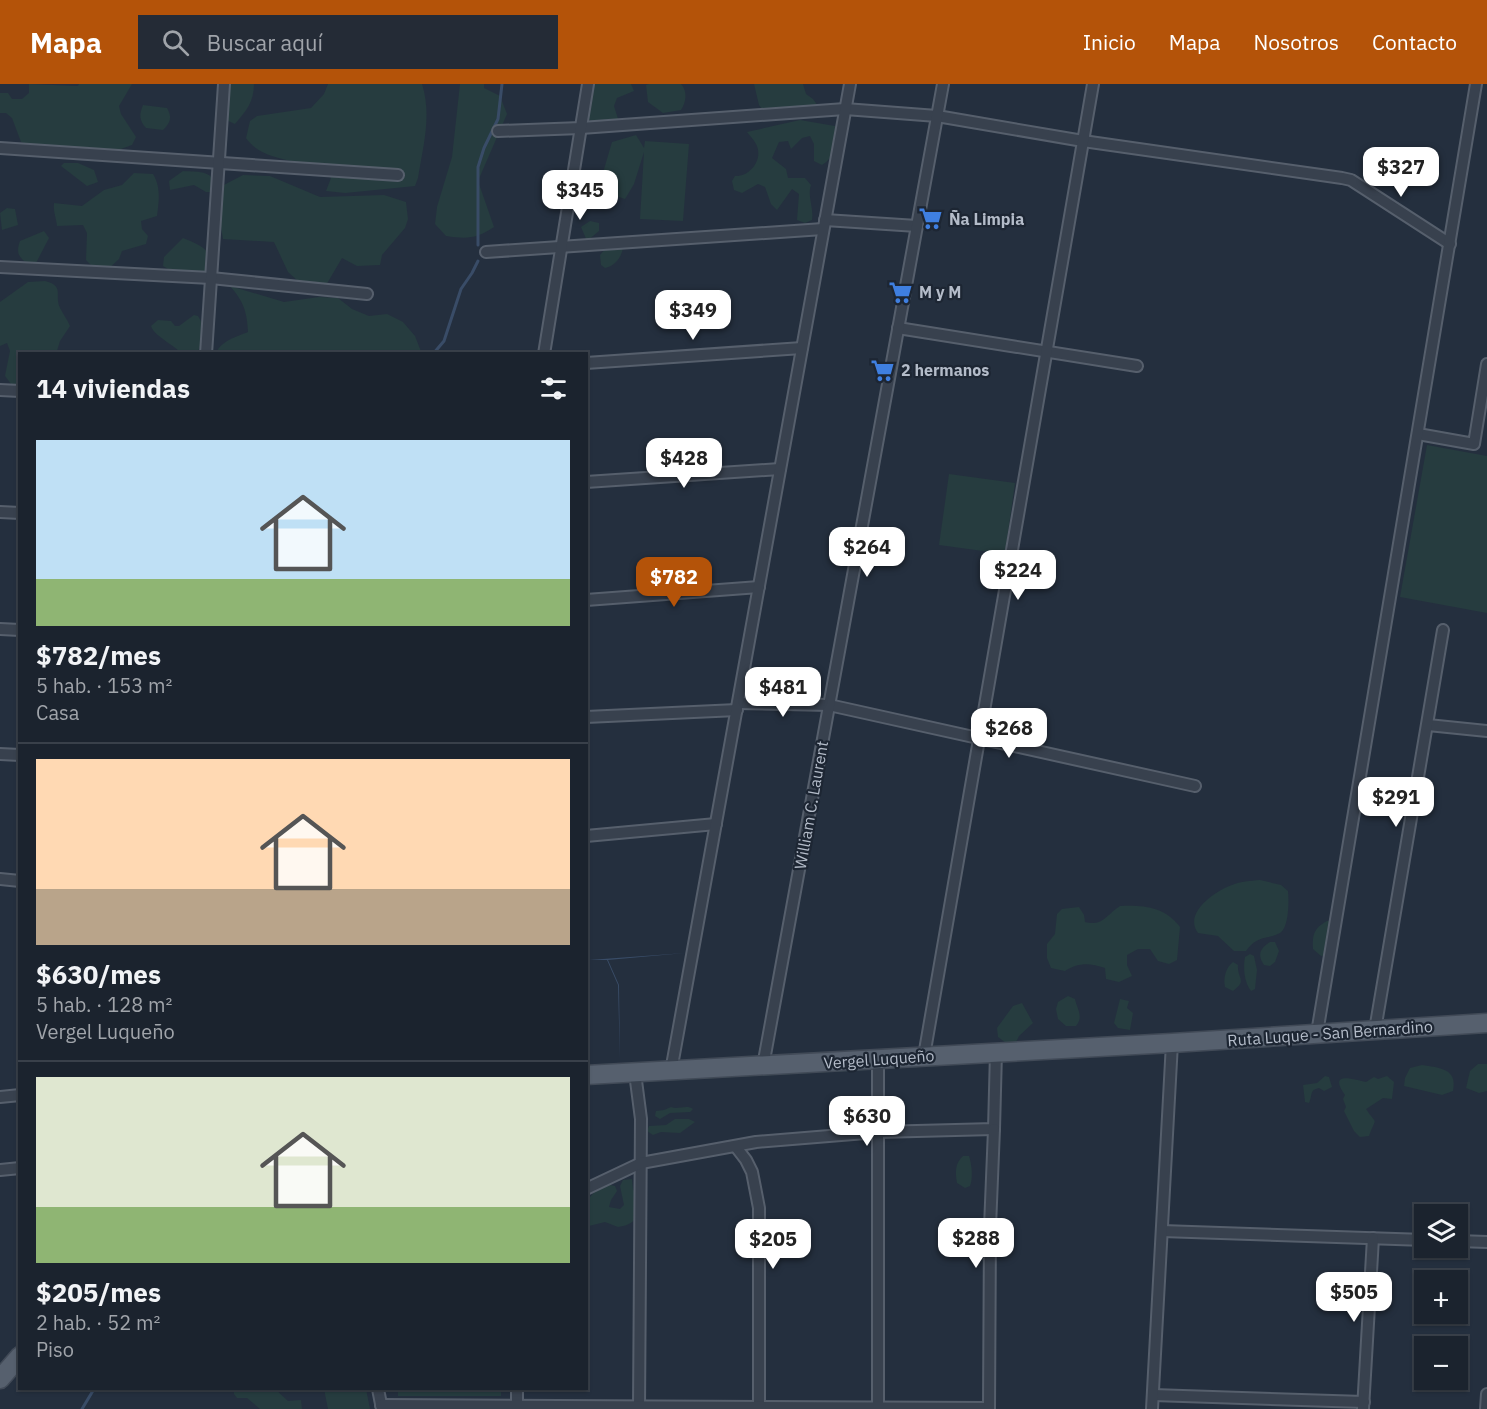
<!DOCTYPE html>
<html lang="es">
<meta charset="utf-8">
<style>
body{margin:0;font-family:"IBM Plex Sans",sans-serif;background:#242b36;color:#f1f3f6;height:100vh;display:flex;flex-direction:column;font-size:22px;white-space:nowrap}
*{box-sizing:border-box;margin:0}
p{font-size:20px;color:#a0a4aa}
.icon{flex:none;width:33px;height:33px;fill:none;stroke:currentColor;stroke-width:2;stroke-linecap:round;stroke-linejoin:round}
.map{position:relative;flex:1;overflow:hidden}
.panel{position:absolute;left:18px;top:268px;width:570px;height:1038px;display:flex;flex-direction:column;background:#1b232e;border-radius:0px;box-shadow:0 2px 4px #0004,0 0 0 2px #39404a}
.panel>*{flex:none}
.tools{position:absolute;left:1414px;top:1120px;display:grid;gap:12px}
.tools a{display:grid;place-items:center;width:54px;height:54px;border-radius:0px;background:#1b232e;box-shadow:0 2px 4px #0004,0 0 0 2px #39404a;font-size:30px}
.price{position:absolute;translate:-50% -51px;padding:0 14px;border-radius:12px;background:#fff;color:#222;font-size:20px;line-height:39px;filter:drop-shadow(0 2px 3px #0008)}
.price::after{content:'';position:absolute;left:50%;top:36px;width:18px;height:14px;margin-left:-9px;background:inherit;clip-path:polygon(0 0,100% 0,50% 100%)}
.price.active{background:#b45309;color:#fff}
ul{padding:0;list-style:none}
li{display:grid;align-content:center;gap:12px;height:318px;padding:0 18px}
li+li{border-top:2px solid #39404a}
li span{display:grid;place-items:center;height:186px;border-radius:0px;color:#555}
li>.icon{margin-inline-start:auto}
span .icon{width:108px;height:108px;fill:#fffc;stroke-width:1}
li b{font-size:26px}
h2{display:flex;justify-content:space-between;align-items:center;height:72px;padding:0 18px;font-size:26px}
header{display:flex;align-items:center;gap:36px;box-sizing:border-box;height:84px;padding:0 30px;background:#b45309;color:#fff}
header strong{font-size:28px}
nav{display:flex;gap:33px;margin-inline-start:auto;font-size:21px}
.search{width:420px;height:54px;background:#242b36;display:flex;align-items:center;gap:15px;box-sizing:border-box;padding:0 21px;border-radius:0px;color:#a0a4aa;font-size:22px}
.map>svg:first-child{display:block}
.green{fill:#263c3f}
.water{fill:#394c67}
.lines{fill:none;stroke-linecap:round;stroke-linejoin:round}
.stream{stroke:#394c67;stroke-width:3}
.minor-casing{stroke:#565f6c;stroke-width:14}
.primary-casing{stroke:#414a57;stroke-width:21}
.minor{stroke:#38414e;stroke-width:10}
.primary{stroke:#56606e;stroke-width:18}
.labels{text-anchor:middle;stroke-width:4.5;stroke-linejoin:round;paint-order:stroke}
.poi-label{font-size:16px;font-weight:bold;fill:#b4bcc9;stroke:#1d2633;text-anchor:start}
.street-label{font-size:16px;fill:#b4bcc9;stroke:#1d2633}
</style>
<header>
<strong>Mapa</strong>
<div class="search"><svg class="icon" aria-label="search" viewBox="0 0 24 24"><circle cx="10" cy="10" r="6"/><path d="M15 15l6 6"/></svg>Buscar aquí</div>
<nav><a>Inicio</a><a>Mapa</a><a>Nosotros</a><a>Contacto</a></nav>
</header>
<div class="map">
<svg width="1487" height="1325" viewBox="0 0 1487 1325">
<rect width="100%" height="100%" fill="#242f3e"/>
<g class="green">
<polygon points="29,0 78,2 79,0 132,0 119,22 121,30 136,53 132,61 99,73 45,69 21,58 12,34 6,29 0,29 0,9 8,9 12,15 22,15 29,9"/>
<path d="M227 0H254C254 18 246 27 235 40L226 36Z"/>
<path d="M328 0H422C432 31 423 63 418 94L415 102 345 109 326 107 331 94C311 72 265 82 246 54L250 37 257 32 311 24 324 10Z"/>
<path d="M460 0H484V4L500 12 507 30 478 97 494 143C476 155 467 155 446 152L435 140 437 123 452 73Z"/>
<polygon points="594,0 631,0 634,7 617,14 614,22 619,38 601,41 582,33 581,15"/>
<path d="M649 0H681C688 8 686 18 681 26L663 29 648 18 646 1Z"/>
<polygon points="754,0 803,0 806,10 813,15 818,22 765,29 759,21"/>
<path d="M143 21 167 24C172 33 171 38 163 46L146 44C139 36 139 31 143 21Z"/>
<path d="M800 36 835 42C835 58 837 72 822 81L814 77V60L810 52 802 54 791 65 788 57 779 58 772 74 786 85 788 94H805L811 101C807 113 814 123 812 136L805 139 797 136 799 110 792 105 777 126 771 120 765 103 758 100 742 109 734 106 732 97 735 92C750 93 764 75 756 60 754 56 750 52 747 48Z"/>
<polygon points="636,51 644,64 645,57 689,60 683,137 640,135 644,68 634,100 625,115 607,109 602,92 612,58"/>
<polygon points="64,79 78,79 94,86 98,98 87,102 61,82"/>
<path d="M183 87C195 88 207 86 214 96L211 108H206L194 101 170 106 169 97Z"/>
<path d="M134 89 153 90C161 103 159 117 157 132L141 137 142 145 148 152 146 160 122 167 119 175 106 187H97L86 176 87 149 83 141 57 142C56 133 53 127 54 119L82 122 104 106 122 101Z"/>
<polygon points="243,91 270,92 320,113 384,111 406,118 408,135 405,144 382,171 380,181 357,182 342,174 325,203 308,206 288,188 274,158 223,155 217,120 220,103"/>
<polygon points="7,124 15,125 18,141 2,146 0,129"/>
<polygon points="590,137 599,139 599,147 587,157 581,143"/>
<path d="M44 147 49 154 36 179 28 180C18 173 16 168 20 157Z"/>
<path d="M183 154C200 161 220 168 204 189L185 195 163 182 164 173Z"/>
<path d="M611 158 623 163C622 173 615 182 605 184L601 181 600 171Z"/>
<path d="M45 197C65 202 54 211 60 224 63 230 67 235 70 242L60 257 56 270H20L19 300H11L5 292 10 267 7 259 0 262V218L28 198Z"/>
<path d="M230 202 284 218 319 213 338 214 352 225 369 232 387 230 403 238 415 252 422 270H216C220 257 236 253 248 248 247 228 244 218 230 202Z"/>
<path d="M194 231 198 232C207 245 204 258 196 270H182C173 260 154 252 151 242L158 236 171 237 175 242H179Z"/>
<polygon points="1427,361 1487,372 1487,529 1400,513"/>
<polygon points="949,390 1015,399 1005,470 939,461"/>
<path d="M1260 796 1281 801 1288 807C1289 817 1289 844 1280 849 1266 856 1258 851 1246 867H1234L1218 852 1198 849C1183 829 1215 807 1232 801 1241 797 1250 797 1260 796Z"/>
<path d="M1120 822C1144 821 1165 823 1180 843L1177 876 1169 880 1158 877 1150 865H1138L1127 871V881L1132 892 1119 898 1106 895 1105 884C1090 879 1079 878 1065 887L1051 884 1047 874V860L1055 850 1057 830 1062 825 1079 823 1084 831 1085 838C1103 843 1107 830 1120 822Z"/>
<path d="M1327 837H1335L1339 862 1330 871 1321 872 1313 865C1312 851 1314 844 1327 837Z"/>
<path d="M1270 858H1275L1279 867 1275 878 1270 882 1264 881C1257 871 1260 864 1270 858Z"/>
<path d="M1250 870 1254 872 1257 886 1255 905 1251 907C1244 898 1243 884 1245 873Z"/>
<path d="M1233 878 1238 881C1237 895 1248 896 1233 907L1225 903C1223 894 1226 883 1233 878Z"/>
<path d="M1068 912 1075 915C1077 925 1084 933 1076 942H1066L1058 935 1056 925 1058 918Z"/>
<polygon points="1120,915 1129,917 1127,924 1133,929 1130,946 1118,944 1114,939"/>
<polygon points="1022,919 1033,939 1019,952 1015,960 1006,959 998,953 997,944 1013,922"/>
<polygon points="1487,947 1487,949 886,985 587,1001 586,998"/>
<polygon points="1478,980 1487,980 1487,1007 1479,1009 1466,1004 1470,987"/>
<path d="M1422 981C1439 984 1458 984 1453 1007L1442 1011 1404 1002 1405 994 1410 984Z"/>
<path d="M1325 992 1329 993 1332 1003 1324 1007 1319 1004C1309 1006 1313 1011 1309 1019L1305 1018 1303 1001 1317 999Z"/>
<path d="M1387 992 1394 998 1392 1015 1383 1014 1366 1025C1377 1042 1377 1031 1369 1052L1360 1053 1354 1047 1344 1027 1346 1023 1343 1015 1345 1011C1327 986 1355 996 1366 998L1374 993 1378 995Z"/>
<polygon points="850,1018 862,1020 865,1023 862,1027 856,1029 851,1036 845,1035 843,1031"/>
<path d="M671 1023C678 1026 687 1020 693 1025L690 1028 670 1029 660 1035 655 1032 656 1027 664 1026Z"/>
<polygon points="675,1035 689,1035 695,1038 680,1049 661,1048 653,1051 647,1047 649,1042 666,1041"/>
<path d="M963 1072H969C972 1081 973 1095 970 1102L965 1104 957 1099C955 1088 955 1079 963 1072Z"/>
<path d="M632 1095 633 1106 637 1108C638 1127 641 1140 618 1143L605 1138 589 1142 590 1113 599 1103 606 1100 615 1102 617 1107 611 1116 609 1123 620 1125 624 1121 620 1102 623 1096Z"/>
<polygon points="234,1305 275,1305 288,1317 301,1316 302,1325 260,1325 247,1314 237,1314 234,1310"/>
<polygon points="324,1305 366,1305 370,1325 328,1325"/>
<rect x="398" y="1305" width="103" height="7"/>
</g>
<polygon class="water" points="685,869 608,876 619,901 620,977 618,901 607,876 589,876"/>
<g class="lines">
<g class="stream">
<polyline points="478,161 478,83 484,64 498,35 502,0"/>
<polyline points="433,270 444,257 461,205 472,189 478,177"/>
<polyline points="82,1325 94,1305"/>
</g>
<defs>
<g id="minor">
<polyline points="498,47 581,44 845,25 937,32 1083,57 1342,94 1351,96 1450,160"/>
<polyline points="0,64 398,91"/>
<polyline points="825,136 917,142"/>
<polyline points="486,168 823,145"/>
<polyline points="0,183 211,194 367,210"/>
<polyline points="898,244 1137,282"/>
<polyline points="206,270 224,0"/>
<polyline points="544,270 588,0"/>
<polyline points="586,279 802,264"/>
<polyline points="0,306 20,307"/>
<polyline points="1418,350 1474,360 1487,280"/>
<polyline points="586,398 780,385"/>
<polyline points="0,428 20,429"/>
<polyline points="586,516 759,503"/>
<polyline points="0,545 20,546"/>
<polyline points="738,619 829,621 1195,702"/>
<polyline points="586,633 737,626"/>
<polyline points="1428,641 1487,647"/>
<polyline points="0,670 20,671"/>
<polyline points="586,752 716,740"/>
<polyline points="0,795 20,797"/>
<polyline points="1375,946 1443,546"/>
<polyline points="1317,949 1476,0"/>
<polyline points="924,972 1093,0"/>
<polyline points="763,982 943,0"/>
<polyline points="671,987 850,0"/>
<polyline points="635,989 641,1035 639,1325"/>
<polyline points="0,1013 20,1011"/>
<polyline points="736,1063 746,1076 752,1088 759,1124 759,1325"/>
<polyline points="0,1086 20,1084"/>
<polyline points="586,1105 641,1079 756,1058 878,1048 994,1045 996,968"/>
<polyline points="1162,1147 1425,1156"/>
<polyline points="1458,1157 1487,1158"/>
<polyline points="378,1305 382,1325"/>
<polyline points="1153,1311 1364,1318"/>
<polyline points="381,1321 989,1324"/>
<polyline points="517,1325 517,1305"/>
<polyline points="878,1325 878,975"/>
<polyline points="989,1325 990,1143 994,1045"/>
<polyline points="1152,1325 1172,959"/>
<polyline points="1363,1325 1373,1154"/>
<polyline points="1486,1325 1487,1310"/>
</g>
<g id="primary">
<polyline points="586,991 1172,959 1487,939"/>
<polyline points="0,1295 20,1272"/>
</g>
</defs>
<use href="#minor" class="minor-casing"/>
<use href="#primary" class="primary-casing"/>
<use href="#minor" class="minor"/>
<use href="#primary" class="primary"/>
</g>
<defs>
<symbol id="supermarket-bare" viewBox="-9 -9 18 18"><path d="M-6-5.5h2.5l.6 2H6L4.5 2H-2.5L-4.4-4H-6ZM-1.5 3.2a1.3 1.3 0 1 0 .1 0ZM3 3.2a1.3 1.3 0 1 0 .1 0Z" fill="#3f7fe0" stroke="#1d2633" stroke-width="2.5" paint-order="stroke"/></symbol>
</defs>
<g fill-rule="evenodd">
<use href="#supermarket-bare" x="914" y="118" width="33" height="33"/>
<use href="#supermarket-bare" x="884" y="192" width="33" height="33"/>
<use href="#supermarket-bare" x="866" y="270" width="33" height="33"/>
</g>
<g class="labels">
<g class="poi-label">
<text x="949" y="141">Ña Limpia</text>
<text x="919" y="214">M y M</text>
<text x="901" y="292">2 hermanos</text>
</g>
<g class="street-label">
<text transform="translate(811 721) rotate(-80)" y="6">William C. Laurent</text>
<text transform="translate(1330 949) rotate(-4)" y="6">Ruta Luque - San Bernardino</text>
<text transform="translate(879 975) rotate(-4)" y="6">Vergel Luqueño</text>
</g>
</g>
</svg>
<div class="tools">
<a><svg class="icon" aria-label="layers" viewBox="0 0 24 24"><path d="M12 4l9 5-9 5-9-5zM3 14l9 5 9-5"/></svg></a>
<a>+</a>
<a>−</a>
</div>
<b class="price" style="left:1401px;top:114px">$327</b>
<b class="price" style="left:580px;top:137px">$345</b>
<b class="price" style="left:693px;top:257px">$349</b>
<b class="price" style="left:684px;top:405px">$428</b>
<b class="price" style="left:867px;top:494px">$264</b>
<b class="price" style="left:1018px;top:517px">$224</b>
<b class="price active" style="left:674px;top:524px">$782</b>
<b class="price" style="left:783px;top:634px">$481</b>
<b class="price" style="left:1009px;top:675px">$268</b>
<b class="price" style="left:1396px;top:744px">$291</b>
<b class="price" style="left:867px;top:1063px">$630</b>
<b class="price" style="left:976px;top:1185px">$288</b>
<b class="price" style="left:773px;top:1186px">$205</b>
<b class="price" style="left:1354px;top:1239px">$505</b>
<section class="panel">
<h2>14 viviendas<svg class="icon" aria-label="filters" viewBox="0 0 24 24"><path d="M4 7h16M4 17h16"/><circle cx="9" cy="7" r="2"/><circle cx="15" cy="17" r="2"/></svg></h2>
<ul>
<li><span style="background:linear-gradient(#bfe0f5 75%,#8fb573 0)"><svg class="icon" aria-label="home" viewBox="0 0 24 24"><path d="M3 11l9-7 9 7M6 9v11h12V9"/></svg></span><div><b>$782/mes</b><p>5 hab. · 153 m²</p><p>Casa</p></div></li>
<li><span style="background:linear-gradient(#ffd9b3 70%,#b9a48a 0)"><svg class="icon" aria-label="home" viewBox="0 0 24 24"><path d="M3 11l9-7 9 7M6 9v11h12V9"/></svg></span><div><b>$630/mes</b><p>5 hab. · 128 m²</p><p>Vergel Luqueño</p></div></li>
<li><span style="background:linear-gradient(#dfe7d0 70%,#8fb573 0)"><svg class="icon" aria-label="home" viewBox="0 0 24 24"><path d="M3 11l9-7 9 7M6 9v11h12V9"/></svg></span><div><b>$205/mes</b><p>2 hab. · 52 m²</p><p>Piso</p></div></li>
</ul>
</section>
</div>
